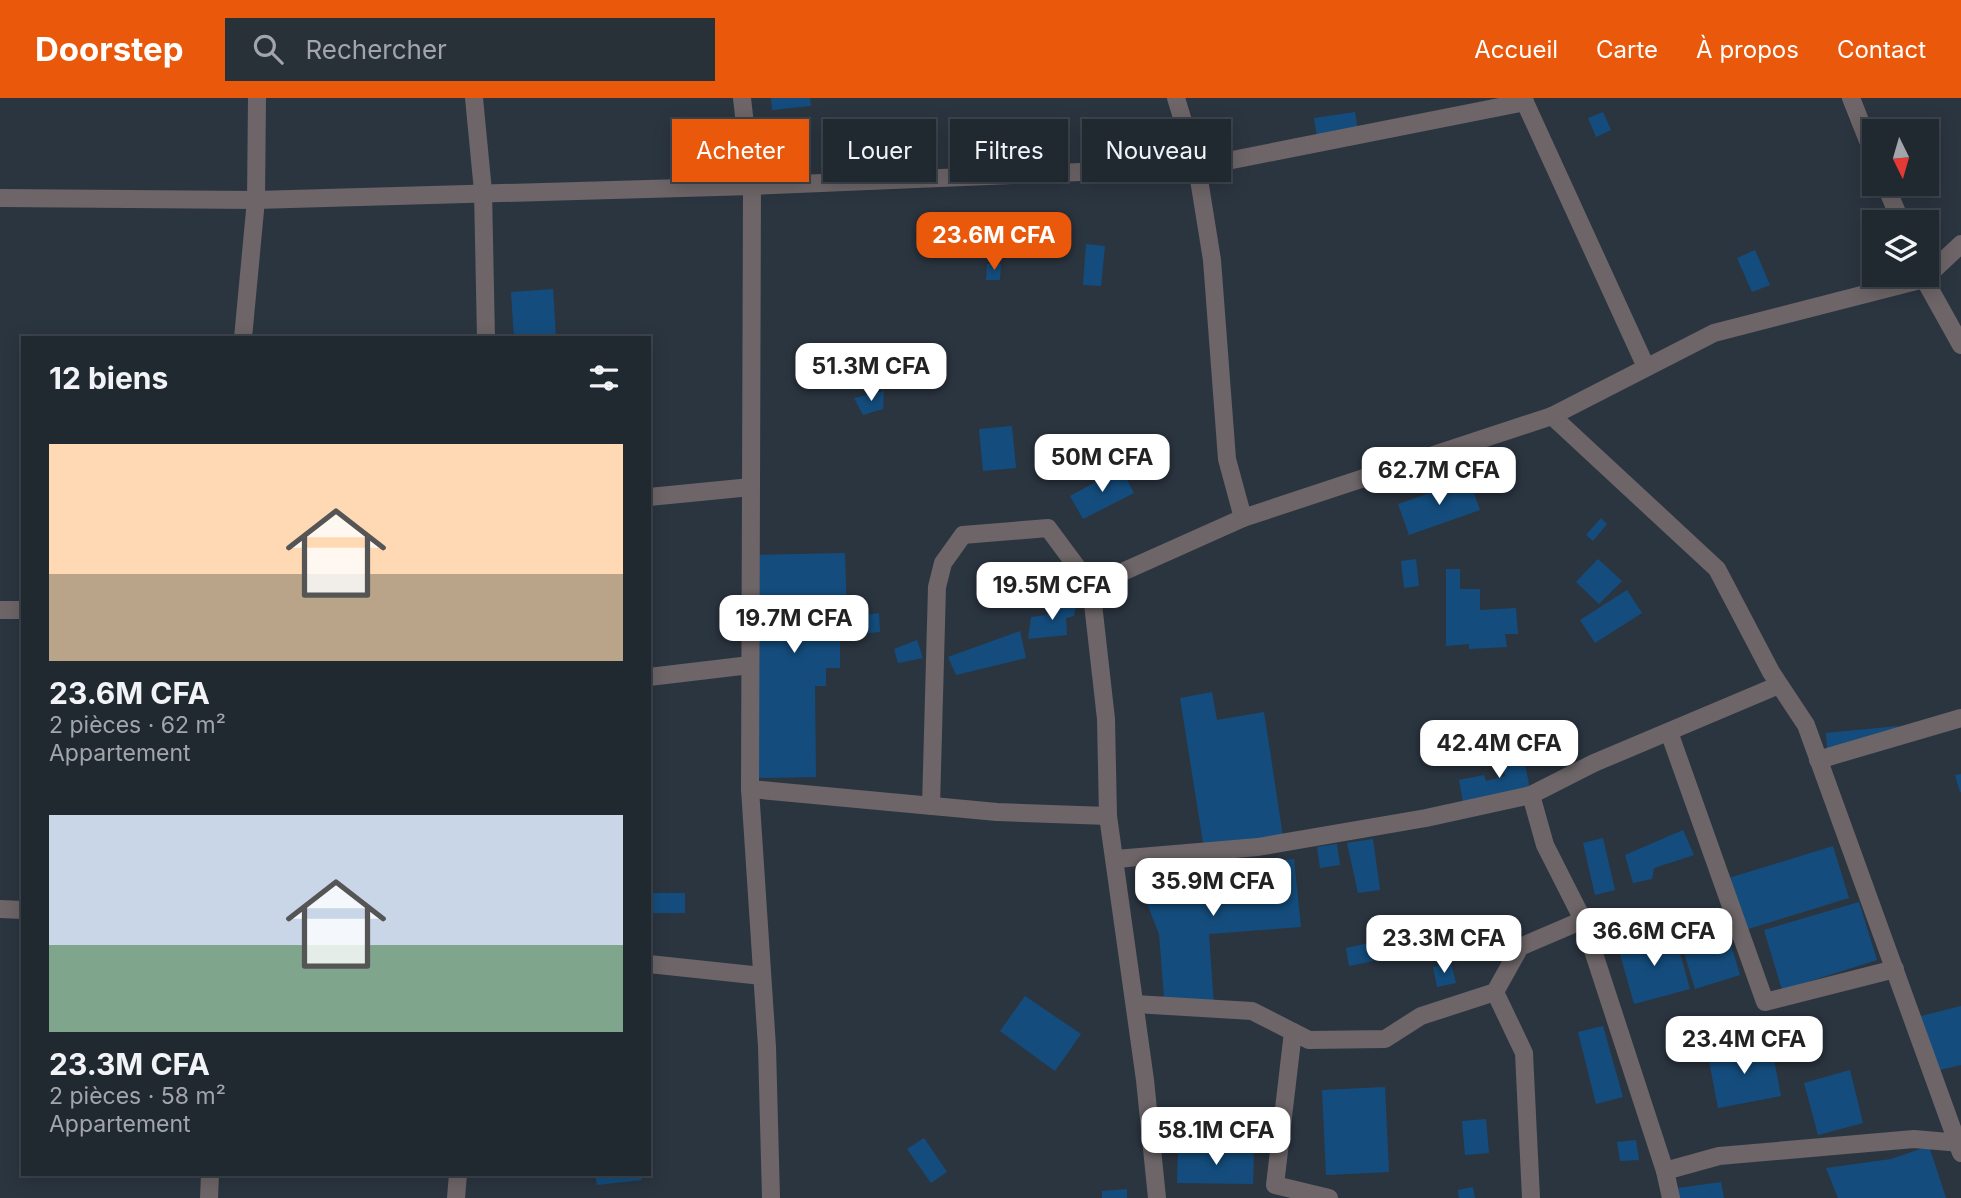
<!DOCTYPE html>
<html lang="fr">
<meta charset="utf-8">
<style>
body{margin:0;font-family:Inter,sans-serif;background:#283038;color:#f1f3f6;height:100vh;display:flex;flex-direction:column;font-size:26px;white-space:nowrap}
*{box-sizing:border-box;margin:0}
p{font-size:23px;color:#a2a6ab}
.icon{flex:none;width:38px;height:38px;fill:none;stroke:currentColor;stroke-width:2;stroke-linecap:round;stroke-linejoin:round}
.map{position:relative;flex:1;overflow:hidden}
.side{position:absolute;left:21px;top:238px;width:630px;height:840px;display:flex;flex-direction:column;background:#202830;border-radius:0px;box-shadow:0 4px 18px #0003,0 0 0 2px #3d444c}
.side>*{flex:none}
.banner{position:absolute;left:672px;top:21px;width:665px;height:63px;display:flex;gap:14px}
.needle{width:46px;rotate:175deg}
.tools{position:absolute;left:1862px;top:21px;display:grid;gap:14px}
.tools a{display:grid;place-items:center;width:77px;height:77px;border-radius:0px;background:#202830;box-shadow:0 4px 18px #0003,0 0 0 2px #3d444c;font-size:35px}
.price{position:absolute;translate:-50% -60px;padding:0 16px;border-radius:14px;background:#fff;color:#222;font-size:23px;line-height:46px;filter:drop-shadow(0 2px 4px #0008)}
.price::after{content:'';position:absolute;left:50%;top:42px;width:21px;height:16px;margin-left:-10px;background:inherit;clip-path:polygon(0 0,100% 0,50% 100%)}
.price.active{background:#ea580c;color:#fff}
ul{padding:0;list-style:none}
li{display:grid;align-content:center;gap:14px;height:371px;padding:0 28px}
li span{display:grid;place-items:center;height:217px;border-radius:0px;color:#555}
li>.icon{margin-inline-start:auto}
span .icon{width:126px;height:126px;fill:#fffc;stroke-width:1}
li b{font-size:30px}
h2{display:flex;justify-content:space-between;align-items:center;height:84px;padding:0 28px;font-size:30px}
.tag{padding:0 24px;border-radius:0px;background:#202830;box-shadow:0 4px 18px #0003,0 0 0 2px #3d444c;font-size:24px;line-height:63px}
.tag.active{background:#ea580c;color:#fff}
header{display:flex;align-items:center;gap:42px;box-sizing:border-box;height:98px;padding:0 35px;background:#ea580c;color:#fff}
header strong{font-size:33px}
nav{display:flex;gap:38px;margin-inline-start:auto;font-size:24px}
.search{width:490px;height:63px;background:#283038;display:flex;align-items:center;gap:18px;box-sizing:border-box;padding:0 24px;border-radius:0px;color:#a2a6ab;font-size:26px}
.map>svg:first-child{display:block}
.building{fill:#144d7d}
.lines{fill:none;stroke-linecap:round;stroke-linejoin:round}
.minor{stroke:#6d6567;stroke-width:18}
</style>
<header>
<strong>Doorstep</strong>
<div class="search"><svg class="icon" aria-label="search" viewBox="0 0 24 24"><circle cx="10" cy="10" r="6"/><path d="M15 15l6 6"/></svg>Rechercher</div>
<nav><a>Accueil</a><a>Carte</a><a>À propos</a><a>Contact</a></nav>
</header>
<div class="map">
<svg width="1961" height="1100" viewBox="0 0 1961 1100">
<rect width="100%" height="100%" fill="#2b3540"/>
<g class="building">
<polygon points="771,0 810,0 811,8 772,12"/>
<polygon points="1355,14 1358,33 1317,39 1314,20"/>
<polygon points="1603,14 1611,32 1596,39 1588,20"/>
<polygon points="1086,146 1105,148 1101,188 1083,187"/>
<polygon points="1755,152 1770,187 1752,194 1737,160"/>
<polygon points="987,166 1001,166 1000,182 986,182"/>
<polygon points="553,191 556,240 514,240 511,194"/>
<polygon points="884,293 883,311 863,317 854,300"/>
<polygon points="1012,328 1016,370 983,373 979,331"/>
<polygon points="1121,370 1134,395 1083,421 1070,398"/>
<polygon points="1469,381 1480,412 1409,437 1398,406"/>
<polygon points="1601,420 1607,426 1593,443 1586,437"/>
<polygon points="845,455 847,515 840,516 840,570 826,570 826,588 815,588 816,679 756,680 754,457"/>
<polygon points="1416,461 1419,488 1404,490 1401,463"/>
<polygon points="1598,461 1622,483 1599,506 1576,484"/>
<polygon points="1446,471 1460,471 1460,491 1480,491 1480,512 1516,510 1518,536 1505,536 1507,549 1469,551 1469,546 1446,548"/>
<polygon points="983,489 999,489 999,505 984,505"/>
<polygon points="1627,492 1642,515 1595,545 1580,522"/>
<polygon points="1061,505 1076,505 1074,518 1066,520 1067,537 1028,541 1031,519 1047,517 1049,511 1059,511"/>
<polygon points="879,515 880,534 858,536 856,518"/>
<polygon points="1020,533 1026,560 956,577 948,559"/>
<polygon points="917,542 923,560 898,565 894,551"/>
<polygon points="1212,594 1217,622 1264,614 1284,745 1205,757 1180,600"/>
<polygon points="1898,628 1899,645 1827,651 1826,635"/>
<polygon points="1480,633 1483,648 1459,654 1455,639"/>
<polygon points="1520,639 1531,697 1464,710 1459,682 1484,677 1486,683 1505,678 1500,652 1510,650 1508,641"/>
<polygon points="1961,676 1961,694 1960,694 1955,677"/>
<polygon points="1683,732 1694,757 1654,770 1652,781 1633,785 1625,757"/>
<polygon points="1603,740 1615,792 1595,797 1583,745"/>
<polygon points="1373,741 1380,792 1358,795 1347,745"/>
<polygon points="1337,746 1340,767 1320,770 1317,749"/>
<polygon points="1833,748 1849,800 1745,832 1729,780"/>
<polygon points="1294,761 1301,829 1209,836 1214,908 1165,912 1159,836 1135,775"/>
<rect x="649" y="795" width="36" height="20"/>
<polygon points="1859,804 1877,862 1782,892 1764,832"/>
<polygon points="1724,824 1740,877 1695,891 1679,838"/>
<polygon points="1674,833 1690,891 1634,906 1618,849"/>
<polygon points="1406,837 1407,843 1425,840 1427,852 1349,868 1346,850"/>
<polygon points="1451,865 1456,885 1437,889 1433,869"/>
<polygon points="1025,898 1081,936 1055,973 1000,933"/>
<polygon points="1961,908 1961,967 1936,973 1917,919"/>
<polygon points="1603,928 1623,999 1596,1006 1578,934"/>
<polygon points="1771,946 1781,998 1718,1010 1708,958"/>
<polygon points="1850,972 1863,1025 1818,1037 1804,985"/>
<polygon points="1385,989 1389,1074 1326,1077 1322,992"/>
<polygon points="1486,1021 1489,1055 1465,1057 1462,1023"/>
<polygon points="924,1040 947,1074 931,1085 907,1051"/>
<polygon points="1636,1042 1639,1062 1620,1063 1617,1044"/>
<polygon points="1929,1048 1946,1100 1838,1100 1826,1070 1891,1061"/>
<polygon points="1178,1052 1254,1053 1253,1086 1177,1085"/>
<polygon points="595,1076 641,1076 642,1082 597,1087"/>
<polygon points="1721,1084 1724,1100 1679,1100 1678,1090"/>
<polygon points="1473,1089 1475,1100 1459,1100 1458,1092"/>
<polygon points="1127,1091 1127,1100 1102,1100 1102,1093"/>
</g>
<g class="lines">
<g class="minor">
<polyline points="474,0 483,93 486,240"/>
<polyline points="742,0 752,88 750,691 767,949 771,1100"/>
<polyline points="1176,0 1197,69 1212,162 1227,361 1243,420"/>
<polyline points="1523,0 1646,269"/>
<polyline points="1851,0 1874,58"/>
<polyline points="1885,86 1901,124"/>
<polyline points="0,100 256,102 752,88 1197,69 1525,4"/>
<polyline points="1922,177 1961,247"/>
<polyline points="243,240 256,102 257,0"/>
<polyline points="1552,318 1717,471 1771,574 1806,627 1961,1055"/>
<polyline points="649,399 751,389"/>
<polyline points="1091,488 1243,420 1552,318 1714,235 1924,181 1961,146"/>
<polyline points="0,512 23,512"/>
<polyline points="649,579 750,567"/>
<polyline points="1669,634 1765,904 1895,871"/>
<polyline points="1818,662 1961,620"/>
<polyline points="750,691 997,714 1108,718"/>
<polyline points="1531,697 1545,747 1583,822 1665,1073 1671,1100"/>
<polyline points="931,708 937,489 943,465 963,437 1048,430 1091,488 1106,621 1108,718 1145,982 1157,1100"/>
<polyline points="1116,761 1258,749 1426,720 1531,697 1594,665 1779,587"/>
<polyline points="0,811 23,812"/>
<polyline points="649,866 762,878"/>
<polyline points="1495,894 1524,955 1531,1100"/>
<polyline points="1135,906 1252,913 1309,942 1385,941 1421,918 1495,894 1520,849 1583,822"/>
<polyline points="1293,934 1275,1087 1329,1100"/>
<polyline points="1665,1073 1719,1058 1914,1041 1961,1045"/>
<polyline points="209,1100 210,1076"/>
<polyline points="456,1100 458,1076"/>
</g>
</g>
</svg>
<div class="tools">
<a><svg class="needle" viewBox="-14 -14 28 28"><path d="M0-13l5 13h-10z" fill="#e53935"/><path d="M0 13l5-13h-10z" fill="#a2a6ab"/></svg></a>
<a><svg class="icon" aria-label="layers" viewBox="0 0 24 24"><path d="M12 4l9 5-9 5-9-5zM3 14l9 5 9-5"/></svg></a>
</div>
<b class="price active" style="left:994px;top:174px">23.6M CFA</b>
<b class="price" style="left:871px;top:305px">51.3M CFA</b>
<b class="price" style="left:1102px;top:396px">50M CFA</b>
<b class="price" style="left:1439px;top:409px">62.7M CFA</b>
<b class="price" style="left:1052px;top:524px">19.5M CFA</b>
<b class="price" style="left:794px;top:557px">19.7M CFA</b>
<b class="price" style="left:1499px;top:682px">42.4M CFA</b>
<b class="price" style="left:1213px;top:820px">35.9M CFA</b>
<b class="price" style="left:1654px;top:870px">36.6M CFA</b>
<b class="price" style="left:1444px;top:877px">23.3M CFA</b>
<b class="price" style="left:1744px;top:978px">23.4M CFA</b>
<b class="price" style="left:1216px;top:1069px">58.1M CFA</b>
<div class="banner">
<a class="tag active">Acheter</a>
<a class="tag">Louer</a>
<a class="tag">Filtres</a>
<a class="tag">Nouveau</a>
</div>
<section class="side">
<h2>12 biens<svg class="icon" aria-label="filters" viewBox="0 0 24 24"><path d="M4 7h16M4 17h16"/><circle cx="9" cy="7" r="2"/><circle cx="15" cy="17" r="2"/></svg></h2>
<ul>
<li><span style="background:linear-gradient(#ffd9b3 60%,#b9a48a 0)"><svg class="icon" aria-label="home" viewBox="0 0 24 24"><path d="M3 11l9-7 9 7M6 9v11h12V9"/></svg></span><div><b>23.6M CFA</b><p>2 pièces · 62 m²</p><p>Appartement</p></div></li>
<li><span style="background:linear-gradient(#c9d6e8 60%,#7fa58c 0)"><svg class="icon" aria-label="home" viewBox="0 0 24 24"><path d="M3 11l9-7 9 7M6 9v11h12V9"/></svg></span><div><b>23.3M CFA</b><p>2 pièces · 58 m²</p><p>Appartement</p></div></li>
</ul>
</section>
</div>
